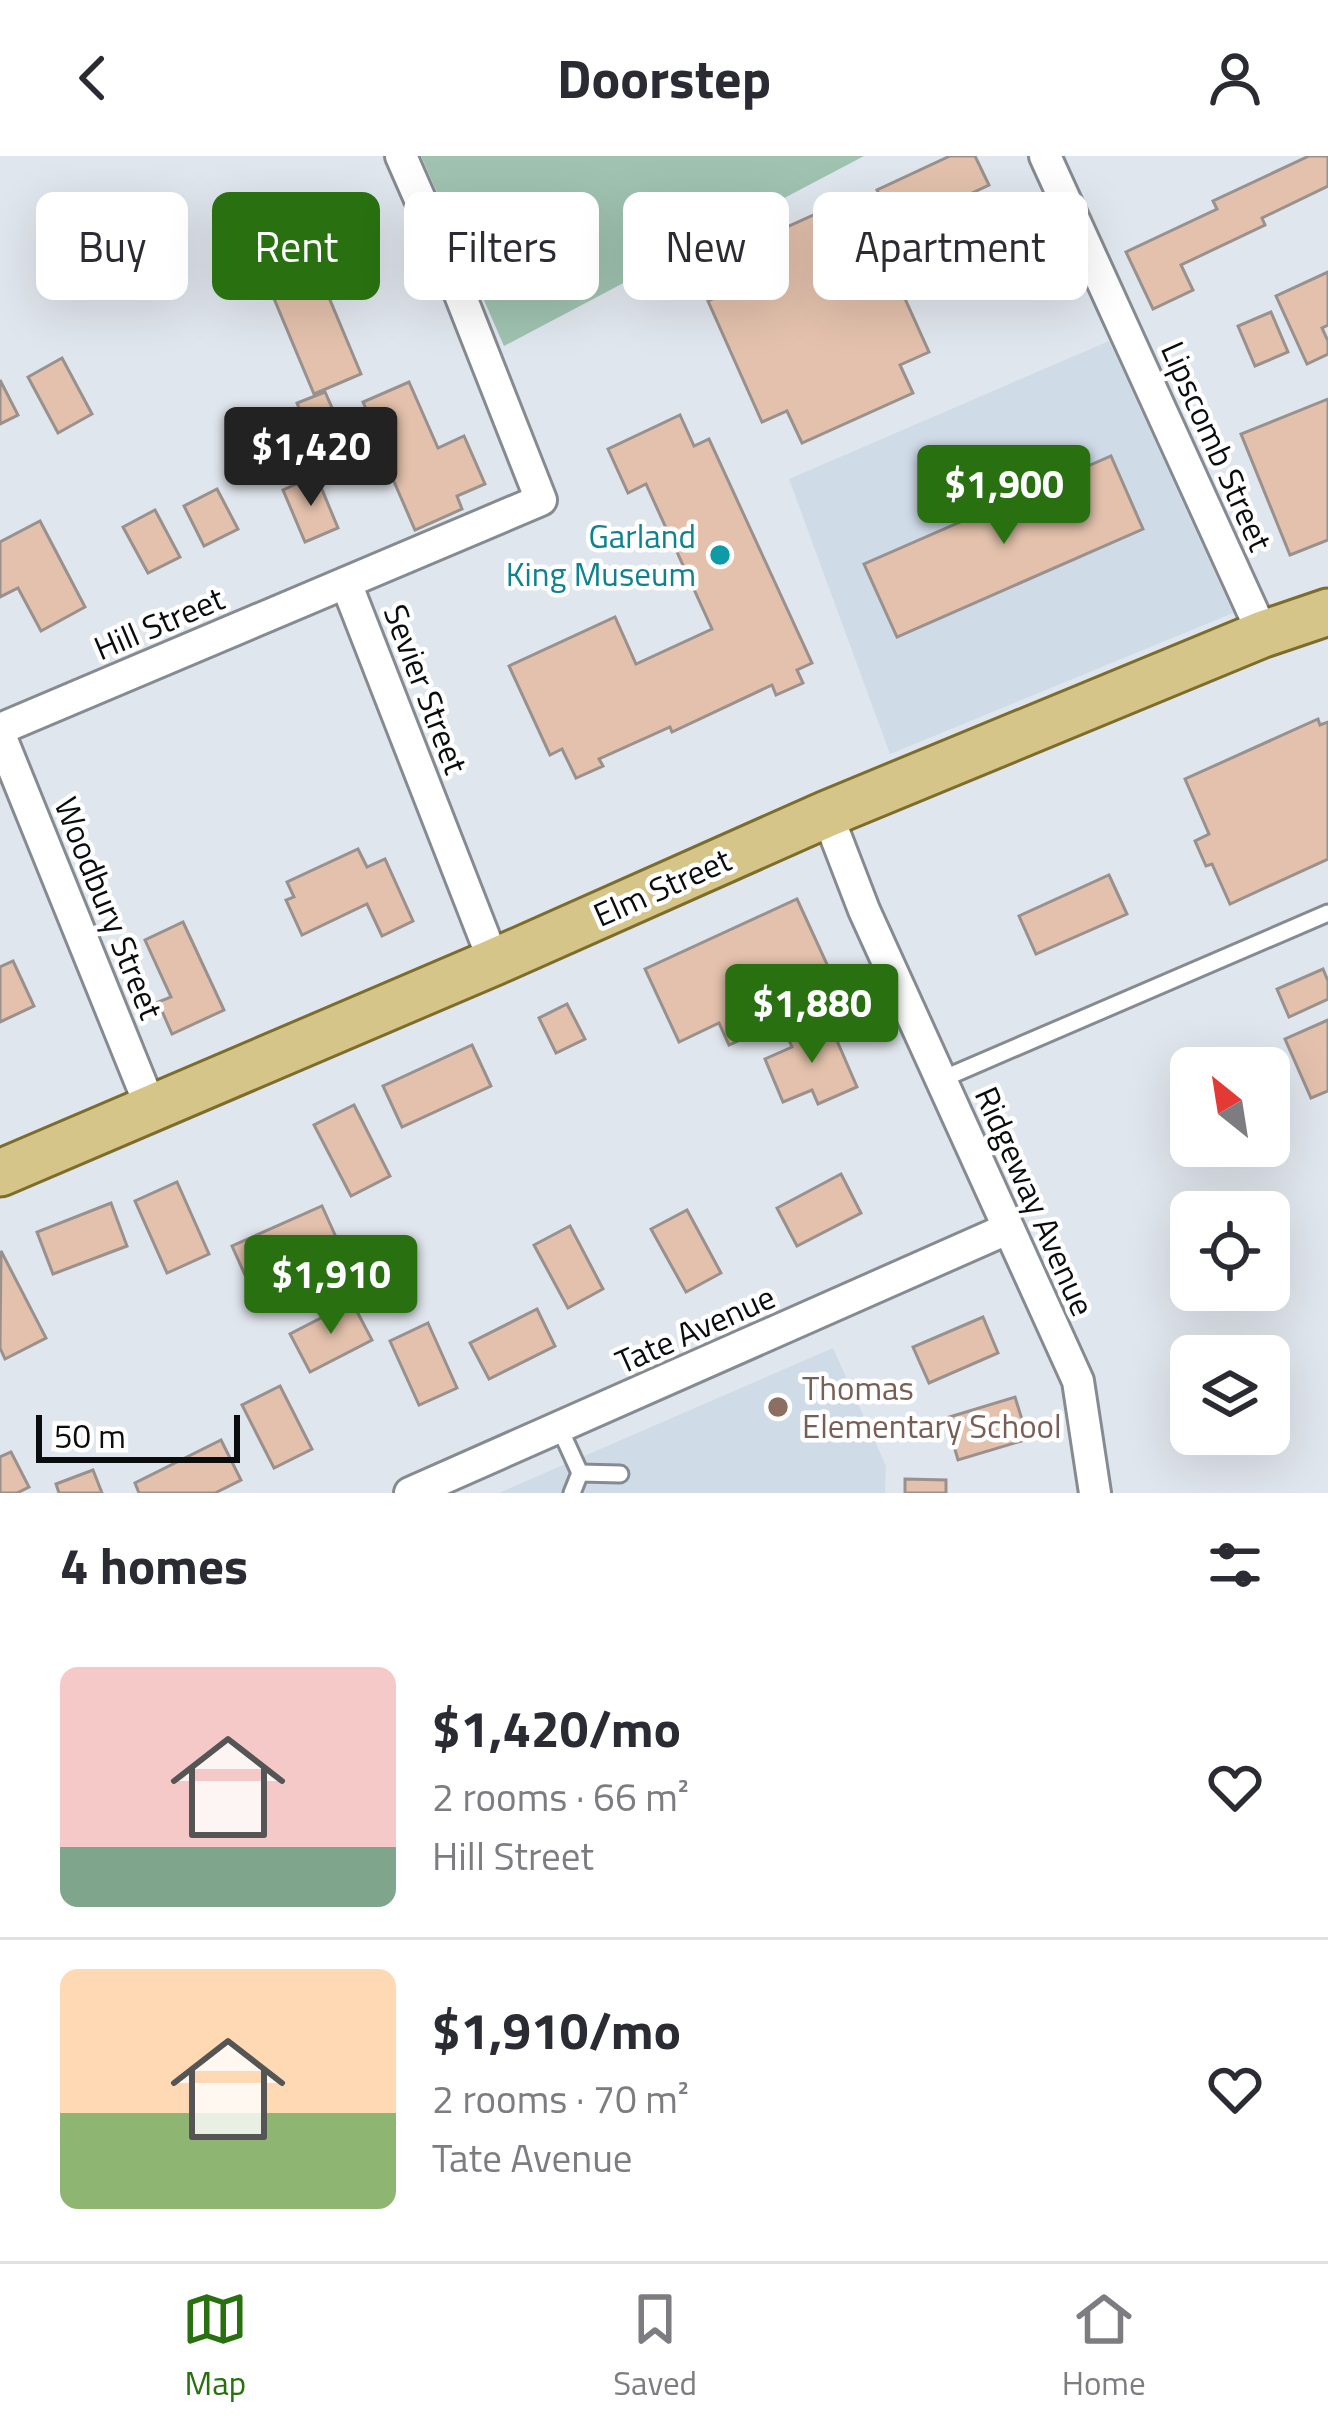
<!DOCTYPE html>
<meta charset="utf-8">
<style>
body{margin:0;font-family:"Titillium Web",sans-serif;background:#f2f2f3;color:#2b2b33;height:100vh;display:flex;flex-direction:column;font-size:45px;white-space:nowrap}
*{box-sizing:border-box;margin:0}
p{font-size:39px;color:#7c7c81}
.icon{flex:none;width:66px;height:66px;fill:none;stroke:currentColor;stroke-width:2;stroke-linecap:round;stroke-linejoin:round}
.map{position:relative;height:1337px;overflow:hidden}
.details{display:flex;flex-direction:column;background:#fff;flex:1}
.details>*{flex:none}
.guide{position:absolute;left:36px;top:36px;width:1257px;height:108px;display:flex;gap:24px}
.needle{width:78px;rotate:330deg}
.fabs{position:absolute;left:1170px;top:891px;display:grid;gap:24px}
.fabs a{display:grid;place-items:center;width:120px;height:120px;border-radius:18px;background:#fff;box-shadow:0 12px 48px #0002;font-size:60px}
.scale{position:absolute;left:36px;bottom:30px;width:204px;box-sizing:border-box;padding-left:12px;border:6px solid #0a0c0e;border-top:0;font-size:33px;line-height:42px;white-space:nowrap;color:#0a0c0e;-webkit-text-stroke:9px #fff;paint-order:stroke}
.price{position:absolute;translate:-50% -102px;padding:0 27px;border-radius:12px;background:#297011;color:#fff;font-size:39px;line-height:78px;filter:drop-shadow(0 3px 6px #0008)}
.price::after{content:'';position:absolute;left:50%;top:72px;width:36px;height:27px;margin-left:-18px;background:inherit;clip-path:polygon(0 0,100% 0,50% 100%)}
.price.selected{background:#222;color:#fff}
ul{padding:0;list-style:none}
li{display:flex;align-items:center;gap:36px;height:300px;padding:0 60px}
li+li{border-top:3px solid #e1e1e2}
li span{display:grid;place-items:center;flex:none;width:336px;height:240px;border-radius:18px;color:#555}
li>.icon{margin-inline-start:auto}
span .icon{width:144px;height:144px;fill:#fffc;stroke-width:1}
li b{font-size:51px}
h2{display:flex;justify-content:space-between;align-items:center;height:144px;padding:0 60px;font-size:51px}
.tag{padding:0 42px;border-radius:18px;background:#fff;box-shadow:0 12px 48px #0002;font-size:42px;line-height:108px}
.tag.selected{background:#297011;color:#fff}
header{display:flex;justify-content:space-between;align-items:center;height:156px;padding:0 60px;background:#fff;font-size:54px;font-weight:700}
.dock{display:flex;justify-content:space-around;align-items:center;height:168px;border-top:3px solid #e1e1e2;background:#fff;font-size:33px;color:#7c7c81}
.dock a{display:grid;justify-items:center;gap:6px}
.dock .selected{color:#297011}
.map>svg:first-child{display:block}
.built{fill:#d0dbe8}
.green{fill:#a0c3b1}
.building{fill:#e3c1ac;stroke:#99918d;stroke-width:3}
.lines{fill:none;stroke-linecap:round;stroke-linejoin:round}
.service-casing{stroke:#858b91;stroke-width:21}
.minor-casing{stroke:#858b91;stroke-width:36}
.primary-casing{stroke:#7d6c2a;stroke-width:51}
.service{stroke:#fff;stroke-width:15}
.minor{stroke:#fff;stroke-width:30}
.primary{stroke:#d6c588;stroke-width:45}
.culture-dot{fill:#0f9aa8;stroke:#fff;stroke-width:4.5}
.education-dot{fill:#8d6e63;stroke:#fff;stroke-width:4.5}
.labels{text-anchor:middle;stroke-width:9;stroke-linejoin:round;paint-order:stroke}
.street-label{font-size:33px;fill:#0a0c0e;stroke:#fff}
.culture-label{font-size:33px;fill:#0d838f;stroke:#fff;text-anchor:end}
.education-label{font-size:33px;fill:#785e54;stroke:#fff;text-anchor:start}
</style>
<header><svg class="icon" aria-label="back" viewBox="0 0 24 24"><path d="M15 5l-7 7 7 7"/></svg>Doorstep<svg class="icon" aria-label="person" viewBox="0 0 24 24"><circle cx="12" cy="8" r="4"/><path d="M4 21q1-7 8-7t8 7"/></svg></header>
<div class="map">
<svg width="1328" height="1337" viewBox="0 0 1328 1337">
<rect width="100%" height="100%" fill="#e0e6ed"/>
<g class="built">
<polygon points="1109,185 1233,457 890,598 789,323"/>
<polygon points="833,1192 886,1310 885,1337 499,1337"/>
</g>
<polygon class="green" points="421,0 864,0 504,190"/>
<g class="building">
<polygon points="950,0 975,0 989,29 895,73 877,34"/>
<polygon points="1309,0 1328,0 1328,30 1262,62 1265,69 1181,109 1193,134 1153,153 1126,96 1217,53 1213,45"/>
<polygon points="847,44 862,79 874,74 929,196 900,209 913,237 802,287 787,255 762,266 708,145 724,138 709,106"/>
<polygon points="304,82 361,218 314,238 257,102"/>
<polygon points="1328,116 1328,169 1322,172 1328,185 1328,198 1307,208 1276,140"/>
<polygon points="1271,156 1288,196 1255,210 1238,170"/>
<polygon points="62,202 92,258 58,277 28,221"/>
<polygon points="0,224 18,259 0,268"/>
<polygon points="409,226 438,292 464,280 485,328 457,340 462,353 415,374 382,298 329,321 297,247 325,236 342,274 370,262 363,246"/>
<polygon points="1328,243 1328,384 1290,399 1241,278"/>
<polygon points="680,259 694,290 709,283 812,507 797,514 803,527 776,539 772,529 672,576 670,571 599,603 603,610 576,622 562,593 550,599 509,510 615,461 636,508 712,473 646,328 628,337 608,293"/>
<polygon points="253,266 268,295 244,308 228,279"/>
<polygon points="1111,300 1143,373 897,481 864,408"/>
<polygon points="316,319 338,372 305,386 283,334"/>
<polygon points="217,333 238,373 204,390 184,350"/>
<polygon points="155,354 180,401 148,417 123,371"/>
<polygon points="40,365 85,451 41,475 18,432 0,441 0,386"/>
<polygon points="1318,563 1320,569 1328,566 1328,703 1230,748 1212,708 1206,710 1195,685 1209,678 1185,623"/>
<polygon points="358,693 367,711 385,703 413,765 382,780 367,748 302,779 286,744 294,741 287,726"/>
<polygon points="1109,719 1127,758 1036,798 1019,760"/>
<polygon points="797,743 831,817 754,852 764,873 729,889 719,867 679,886 645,813"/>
<polygon points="183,766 224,854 172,878 158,846 171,841 145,784"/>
<polygon points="13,805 34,850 0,866 0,811"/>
<polygon points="1323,813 1328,825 1328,843 1289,861 1277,833"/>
<polygon points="567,848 585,883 556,897 539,862"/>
<polygon points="828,864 857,931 818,948 812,934 783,946 765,903 792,891 788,882"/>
<polygon points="1328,864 1328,935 1311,942 1285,883"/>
<polygon points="472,889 491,930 402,971 383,930"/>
<polygon points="354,949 390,1020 351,1040 314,969"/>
<polygon points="841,1018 861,1057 797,1090 777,1052"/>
<polygon points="177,1026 209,1098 167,1117 135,1045"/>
<polygon points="111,1047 127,1090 53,1118 37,1076"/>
<polygon points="322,1050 340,1090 250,1130 232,1090"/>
<polygon points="687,1054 721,1117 686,1136 651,1073"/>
<polygon points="570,1070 603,1133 568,1152 534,1089"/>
<polygon points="1,1095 46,1182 5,1203 0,1192"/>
<polygon points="352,1146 372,1184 310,1216 290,1178"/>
<polygon points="537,1153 555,1190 489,1223 470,1187"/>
<polygon points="983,1161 998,1197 929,1227 913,1191"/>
<polygon points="428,1167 457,1232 419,1249 390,1185"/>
<polygon points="280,1230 312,1293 274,1312 242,1249"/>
<polygon points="1015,1241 1028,1283 958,1304 946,1262"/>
<polygon points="221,1284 241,1324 215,1337 139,1337 135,1327"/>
<polygon points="11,1296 29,1331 17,1337 0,1337 0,1301"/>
<polygon points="93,1314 102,1337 59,1337 56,1328"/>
<polygon points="905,1323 946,1324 946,1337 905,1337"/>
</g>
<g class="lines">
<defs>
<g id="service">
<polyline points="940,924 1328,757"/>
<polyline points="560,1273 580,1317 572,1337"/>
<polyline points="580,1317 620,1318"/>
</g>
<g id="minor">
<polyline points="1045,0 1263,478"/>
<polyline points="346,427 494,806"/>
<polyline points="0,573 541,344 444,98 401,0"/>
<polyline points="0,579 151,952"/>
<polyline points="827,658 864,754 1078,1225 1095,1337"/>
<polyline points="410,1337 1007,1073"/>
</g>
<polyline id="primary" points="0,1017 494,806 827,658 1263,478 1328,456"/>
</defs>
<use href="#service" class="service-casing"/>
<use href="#minor" class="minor-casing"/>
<use href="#primary" class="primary-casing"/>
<use href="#service" class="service"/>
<use href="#minor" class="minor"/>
<use href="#primary" class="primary"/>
</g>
<circle class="culture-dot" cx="720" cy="399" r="12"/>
<circle class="education-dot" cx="778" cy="1251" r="12"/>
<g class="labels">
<g class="street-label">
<text transform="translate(1217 290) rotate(66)" y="12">Lipscomb Street</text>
<text transform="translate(159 467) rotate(-23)" y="12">Hill Street</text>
<text transform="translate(426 533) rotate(69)" y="12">Sevier Street</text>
<text transform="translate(662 731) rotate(-24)" y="12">Elm Street</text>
<text transform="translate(109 752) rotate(68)" y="12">Woodbury Street</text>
<text transform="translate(1035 1045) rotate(66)" y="12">Ridgeway Avenue</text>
<text transform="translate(695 1173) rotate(-24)" y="12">Tate Avenue</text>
</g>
<g class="culture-label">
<text x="696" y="392">Garland<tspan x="696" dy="38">King Museum</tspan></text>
</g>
<g class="education-label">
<text x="802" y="1244">Thomas<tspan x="802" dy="38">Elementary School</tspan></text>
</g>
</g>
</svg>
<div class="fabs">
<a><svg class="needle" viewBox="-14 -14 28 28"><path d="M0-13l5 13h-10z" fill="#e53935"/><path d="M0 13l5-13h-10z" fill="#7c7c81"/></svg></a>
<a><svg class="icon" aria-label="locate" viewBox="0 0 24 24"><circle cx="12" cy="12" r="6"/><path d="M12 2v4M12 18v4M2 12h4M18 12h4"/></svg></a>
<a><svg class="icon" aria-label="layers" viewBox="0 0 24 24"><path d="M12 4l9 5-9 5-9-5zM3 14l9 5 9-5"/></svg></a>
</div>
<div class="scale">50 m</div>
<b class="price selected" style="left:311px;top:353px">$1,420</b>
<b class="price" style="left:1004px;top:391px">$1,900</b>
<b class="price" style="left:812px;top:910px">$1,880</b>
<b class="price" style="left:331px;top:1181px">$1,910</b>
<div class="guide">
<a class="tag">Buy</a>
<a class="tag selected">Rent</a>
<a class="tag">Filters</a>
<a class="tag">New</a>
<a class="tag">Apartment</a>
</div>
</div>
<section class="details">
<h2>4 homes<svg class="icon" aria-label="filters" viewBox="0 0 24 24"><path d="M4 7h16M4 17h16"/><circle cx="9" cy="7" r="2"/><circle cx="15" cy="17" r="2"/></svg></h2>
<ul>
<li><span style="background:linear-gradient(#f6c9c9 75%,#7fa58c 0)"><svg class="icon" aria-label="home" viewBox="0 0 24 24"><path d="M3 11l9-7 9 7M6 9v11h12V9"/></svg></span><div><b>$1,420/mo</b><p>2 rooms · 66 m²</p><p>Hill Street</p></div><svg class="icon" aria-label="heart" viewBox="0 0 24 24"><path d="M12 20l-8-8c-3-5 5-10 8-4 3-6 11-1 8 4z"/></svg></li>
<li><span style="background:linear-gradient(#ffd9b3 60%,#8fb573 0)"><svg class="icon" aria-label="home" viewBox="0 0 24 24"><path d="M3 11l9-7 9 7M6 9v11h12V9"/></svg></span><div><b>$1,910/mo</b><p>2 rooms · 70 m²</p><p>Tate Avenue</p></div><svg class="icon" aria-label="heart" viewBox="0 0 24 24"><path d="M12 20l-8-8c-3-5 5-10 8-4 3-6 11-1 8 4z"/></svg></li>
</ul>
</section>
<nav class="dock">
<a class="selected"><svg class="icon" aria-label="map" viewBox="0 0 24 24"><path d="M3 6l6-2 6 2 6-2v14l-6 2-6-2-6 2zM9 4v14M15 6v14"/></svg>Map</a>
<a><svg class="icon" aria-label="saved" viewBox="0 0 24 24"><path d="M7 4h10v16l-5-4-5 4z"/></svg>Saved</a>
<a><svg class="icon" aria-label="home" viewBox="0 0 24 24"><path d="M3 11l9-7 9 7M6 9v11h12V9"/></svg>Home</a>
</nav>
